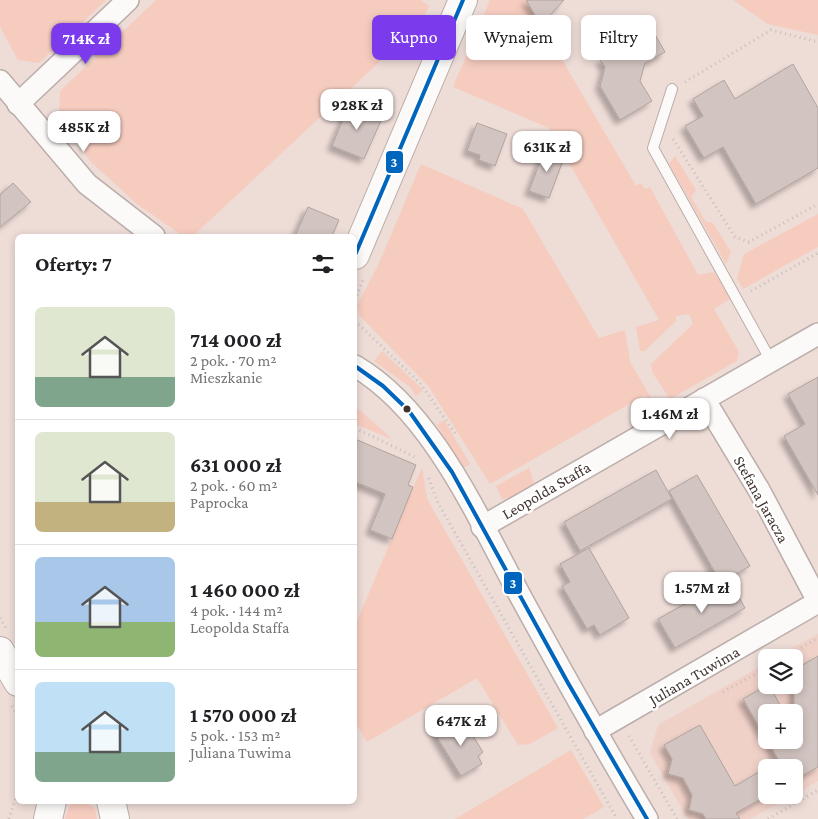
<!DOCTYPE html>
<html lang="pl">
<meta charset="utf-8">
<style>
body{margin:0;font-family:"Crimson Pro",serif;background:#f6f6f6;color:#202124;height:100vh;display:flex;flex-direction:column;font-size:19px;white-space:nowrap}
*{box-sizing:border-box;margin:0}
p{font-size:16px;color:#757577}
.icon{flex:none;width:28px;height:28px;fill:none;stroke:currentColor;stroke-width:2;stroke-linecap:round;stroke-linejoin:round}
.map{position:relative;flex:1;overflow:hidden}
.details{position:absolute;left:15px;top:234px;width:342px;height:570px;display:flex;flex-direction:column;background:#fff;border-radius:8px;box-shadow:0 2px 8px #0003}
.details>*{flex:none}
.guide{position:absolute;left:372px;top:15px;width:370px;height:45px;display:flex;gap:10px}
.controls{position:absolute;left:758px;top:649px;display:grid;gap:10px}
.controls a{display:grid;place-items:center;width:45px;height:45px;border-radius:8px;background:#fff;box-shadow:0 2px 8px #0003;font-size:25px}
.price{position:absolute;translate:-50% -42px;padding:0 11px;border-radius:10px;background:#fff;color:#222;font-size:16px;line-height:32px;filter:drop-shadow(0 1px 2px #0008)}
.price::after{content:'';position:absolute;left:50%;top:30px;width:15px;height:11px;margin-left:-8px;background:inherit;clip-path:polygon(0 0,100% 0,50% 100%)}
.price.selected{background:#7c3aed;color:#fff}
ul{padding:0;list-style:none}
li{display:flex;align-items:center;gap:15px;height:125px;padding:0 20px}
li+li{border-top:1px solid #e0e0e0}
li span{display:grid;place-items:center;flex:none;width:140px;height:100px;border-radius:8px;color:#555}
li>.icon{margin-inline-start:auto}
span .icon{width:60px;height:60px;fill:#fffc;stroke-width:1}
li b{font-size:21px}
h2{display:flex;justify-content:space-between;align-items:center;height:60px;padding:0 20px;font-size:21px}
.chip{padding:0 18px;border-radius:8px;background:#fff;box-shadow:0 2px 8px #0003;font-size:18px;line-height:45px}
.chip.selected{background:#7c3aed;color:#fff}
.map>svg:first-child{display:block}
.built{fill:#f0d1c8;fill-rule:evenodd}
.green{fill:#f6ccbf}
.building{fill:#d2c4c0;stroke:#b0a39e;filter:url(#shadow)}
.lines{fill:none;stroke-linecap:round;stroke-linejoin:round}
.lane-casing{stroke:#bbada9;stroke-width:12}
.street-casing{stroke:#bbada9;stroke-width:24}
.secondary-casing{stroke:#bbada9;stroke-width:30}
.path{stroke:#c6bebc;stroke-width:3;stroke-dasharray:1 4;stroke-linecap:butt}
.lane{stroke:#fcfaf9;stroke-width:10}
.street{stroke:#fcfaf9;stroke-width:21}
.secondary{stroke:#fcfaf9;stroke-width:28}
.bus-1-casing{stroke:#fff;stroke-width:8}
.bus-1{stroke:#0065bd;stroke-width:4}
.bus-dot{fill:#40332f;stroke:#fff;stroke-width:2}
.labels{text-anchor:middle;stroke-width:5;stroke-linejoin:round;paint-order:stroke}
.street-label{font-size:16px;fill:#40332f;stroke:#fff}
.line-badge{stroke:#fff;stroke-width:2}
.badge-label{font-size:14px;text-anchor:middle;font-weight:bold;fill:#fff}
</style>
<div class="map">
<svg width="818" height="819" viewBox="0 0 818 819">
<defs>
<filter id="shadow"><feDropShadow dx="-4.5" dy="4.5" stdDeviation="2.5" flood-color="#0004"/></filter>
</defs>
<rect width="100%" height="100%" fill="#eedcd7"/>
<path class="built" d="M818 634V781L794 795V768H766V795H793L750 819H688L650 753 658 725 766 663V685H794V658L776 657ZM766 712H794V740H766Z"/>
<g class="green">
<polygon points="0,0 106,0 39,63 18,60 0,27"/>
<polygon points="156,0 421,0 429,6 421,23 193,236 183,236 137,204 91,162 59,115 60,91"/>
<polygon points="490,0 527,0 636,186 641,183 645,189 650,187 698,275 714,272 732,298 714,309 739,352 737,361 670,399 652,372 651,364 693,324 689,314 676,316 676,321 645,351 640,351 636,327 659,320 549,128 453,87"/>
<polygon points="733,0 818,0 818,35 768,24"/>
<polygon points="675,156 696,190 691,197 706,222 713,223 731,252 726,264 669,164"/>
<polygon points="421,164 523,209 599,338 625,330 630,362 657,408 653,407 645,395 490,484 429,387 360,316 357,306 379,263"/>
<polygon points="818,214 818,247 743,289 737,279 744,254"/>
<polygon points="382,351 423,390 416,396 410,387 374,361"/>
<polygon points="355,406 392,439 355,424"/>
<polygon points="444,420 470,464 463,468 437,425"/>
<polygon points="422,467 427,499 558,728 530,744 518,745 477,678 367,742 355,722 355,626"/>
<polygon points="529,468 534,483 512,497 502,499 496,486"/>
<polygon points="571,750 604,807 583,819 455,819"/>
<polygon points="83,801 95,808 97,819 65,819 70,805"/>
</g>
<g class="building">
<polygon points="526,0 564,0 541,25"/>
<polygon points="646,19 665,52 645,63 640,81 652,101 620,120 600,86 605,67 600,60 608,57 614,38"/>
<polygon points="793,64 818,108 818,168 756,204 723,147 704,158 685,126 703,116 693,99 724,80 735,99"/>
<polygon points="350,102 383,116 364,159 332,146"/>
<polygon points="477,123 507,134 495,166 479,160 480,155 467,151"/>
<polygon points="545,148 565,155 549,198 529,191"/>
<polygon points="13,183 31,202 0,227 0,195"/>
<polygon points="308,207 339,220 332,236 295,236"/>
<polygon points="818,377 818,495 784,436 805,424 788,394"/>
<polygon points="355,439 416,465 408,485 413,487 392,539 370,530 385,494 355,482"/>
<polygon points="656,470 672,499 580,551 564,522"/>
<polygon points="697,475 750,566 721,583 669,491"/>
<polygon points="589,548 629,618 600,635 594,625 587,629 562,586 570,582 560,564"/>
<polygon points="729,579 745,608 675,648 658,619"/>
<polygon points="818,656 818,767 794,780 794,768 768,768 779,761 767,740 794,740 794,670"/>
<polygon points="767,685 769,685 784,712 766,712 766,739 743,699"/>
<polygon points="462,718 483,752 478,756 482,764 461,776 435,734"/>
<polygon points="700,725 735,786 766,768 766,795 768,795 736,813 740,819 706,819 703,814 689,810 692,795 683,778 668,774 672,759 664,745"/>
</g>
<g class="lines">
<defs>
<polyline id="lane" points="672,89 653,148 771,361"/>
<g id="street">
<polyline points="0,81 87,184 154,236"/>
<polyline points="18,104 128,0"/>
<path d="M355 366C434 412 480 523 523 601 563 674 604 747 647 819"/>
<polyline points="704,399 759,490 818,601"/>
<polyline points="482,527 818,334"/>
<polyline points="595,731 818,602"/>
</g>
<g id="secondary">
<polyline points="355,255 463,0"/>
<polyline points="0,651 18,682"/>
<polyline points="111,801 115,819"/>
<polyline points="48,819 52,801"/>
</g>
</defs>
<use href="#lane" class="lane-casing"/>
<use href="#street" class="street-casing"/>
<use href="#secondary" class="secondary-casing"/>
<g class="path">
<polyline points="685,82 771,30 818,42"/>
<polyline points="673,139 735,237 749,242 818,204"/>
<polyline points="751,291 818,253"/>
<polyline points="355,300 364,277"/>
<polyline points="355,321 420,383 457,436"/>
<polyline points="355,428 415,457"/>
<polyline points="429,478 437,501 617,819"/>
<polyline points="0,618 6,628"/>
<polyline points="784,658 818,638"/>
<polyline points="723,692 766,668"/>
<polyline points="12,706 18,716"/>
<polyline points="629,736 677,819"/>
<polyline points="9,819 18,790"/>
<polyline points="768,819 818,790"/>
</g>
<use href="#lane" class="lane"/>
<use href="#street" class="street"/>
<use href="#secondary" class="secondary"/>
<defs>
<g id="bus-1">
<polyline points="355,255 463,0"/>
<polyline points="355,366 383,386 409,411 452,472 568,683 647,819"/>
</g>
</defs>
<use href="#bus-1" class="bus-1-casing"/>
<use href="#bus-1" class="bus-1"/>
</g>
<circle class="bus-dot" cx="407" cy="409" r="4.5"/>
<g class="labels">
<g class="street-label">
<text transform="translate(546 490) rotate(-30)" y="6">Leopolda Staffa</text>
<text transform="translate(762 499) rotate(61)" y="6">Stefana Jaracza</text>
<text transform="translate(694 675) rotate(-30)" y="6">Juliana Tuwima</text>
</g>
</g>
<g class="line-badge">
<rect x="385" y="150" width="19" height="24" rx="5" fill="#0065bd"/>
<rect x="503" y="571" width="20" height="24" rx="5" fill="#0065bd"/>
</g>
<g class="badge-label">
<text x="394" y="167">3</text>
<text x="513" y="588">3</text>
</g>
</svg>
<div class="controls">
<a><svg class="icon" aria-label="layers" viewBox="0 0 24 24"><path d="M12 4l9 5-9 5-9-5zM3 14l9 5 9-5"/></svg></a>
<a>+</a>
<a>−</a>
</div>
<b class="price selected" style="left:86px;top:65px">714K zł</b>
<b class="price" style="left:357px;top:131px">928K zł</b>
<b class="price" style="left:84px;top:153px">485K zł</b>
<b class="price" style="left:547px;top:173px">631K zł</b>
<b class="price" style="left:670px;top:440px">1.46M zł</b>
<b class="price" style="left:702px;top:614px">1.57M zł</b>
<b class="price" style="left:461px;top:747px">647K zł</b>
<div class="guide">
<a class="chip selected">Kupno</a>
<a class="chip">Wynajem</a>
<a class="chip">Filtry</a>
</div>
<section class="details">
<h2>Oferty: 7<svg class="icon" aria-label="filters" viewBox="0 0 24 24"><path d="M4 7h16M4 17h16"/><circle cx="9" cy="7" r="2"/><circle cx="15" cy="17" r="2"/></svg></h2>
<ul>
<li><span style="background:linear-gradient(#dfe7d0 70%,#7fa58c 0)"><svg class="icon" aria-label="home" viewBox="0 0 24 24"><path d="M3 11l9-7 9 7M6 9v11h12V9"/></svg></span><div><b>714 000 zł</b><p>2 pok. · 70 m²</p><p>Mieszkanie</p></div></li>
<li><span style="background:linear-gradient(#dfe7d0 70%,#c2b280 0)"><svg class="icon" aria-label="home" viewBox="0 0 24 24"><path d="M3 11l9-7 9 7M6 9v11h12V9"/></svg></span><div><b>631 000 zł</b><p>2 pok. · 60 m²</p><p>Paprocka</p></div></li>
<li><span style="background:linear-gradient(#a9c7e8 65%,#8fb573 0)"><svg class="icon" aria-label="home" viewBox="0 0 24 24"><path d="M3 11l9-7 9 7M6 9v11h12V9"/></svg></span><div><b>1 460 000 zł</b><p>4 pok. · 144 m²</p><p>Leopolda Staffa</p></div></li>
<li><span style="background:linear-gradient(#bfe0f5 70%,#7fa58c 0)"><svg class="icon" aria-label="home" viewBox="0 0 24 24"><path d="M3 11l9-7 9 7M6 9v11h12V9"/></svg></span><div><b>1 570 000 zł</b><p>5 pok. · 153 m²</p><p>Juliana Tuwima</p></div></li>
</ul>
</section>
</div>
